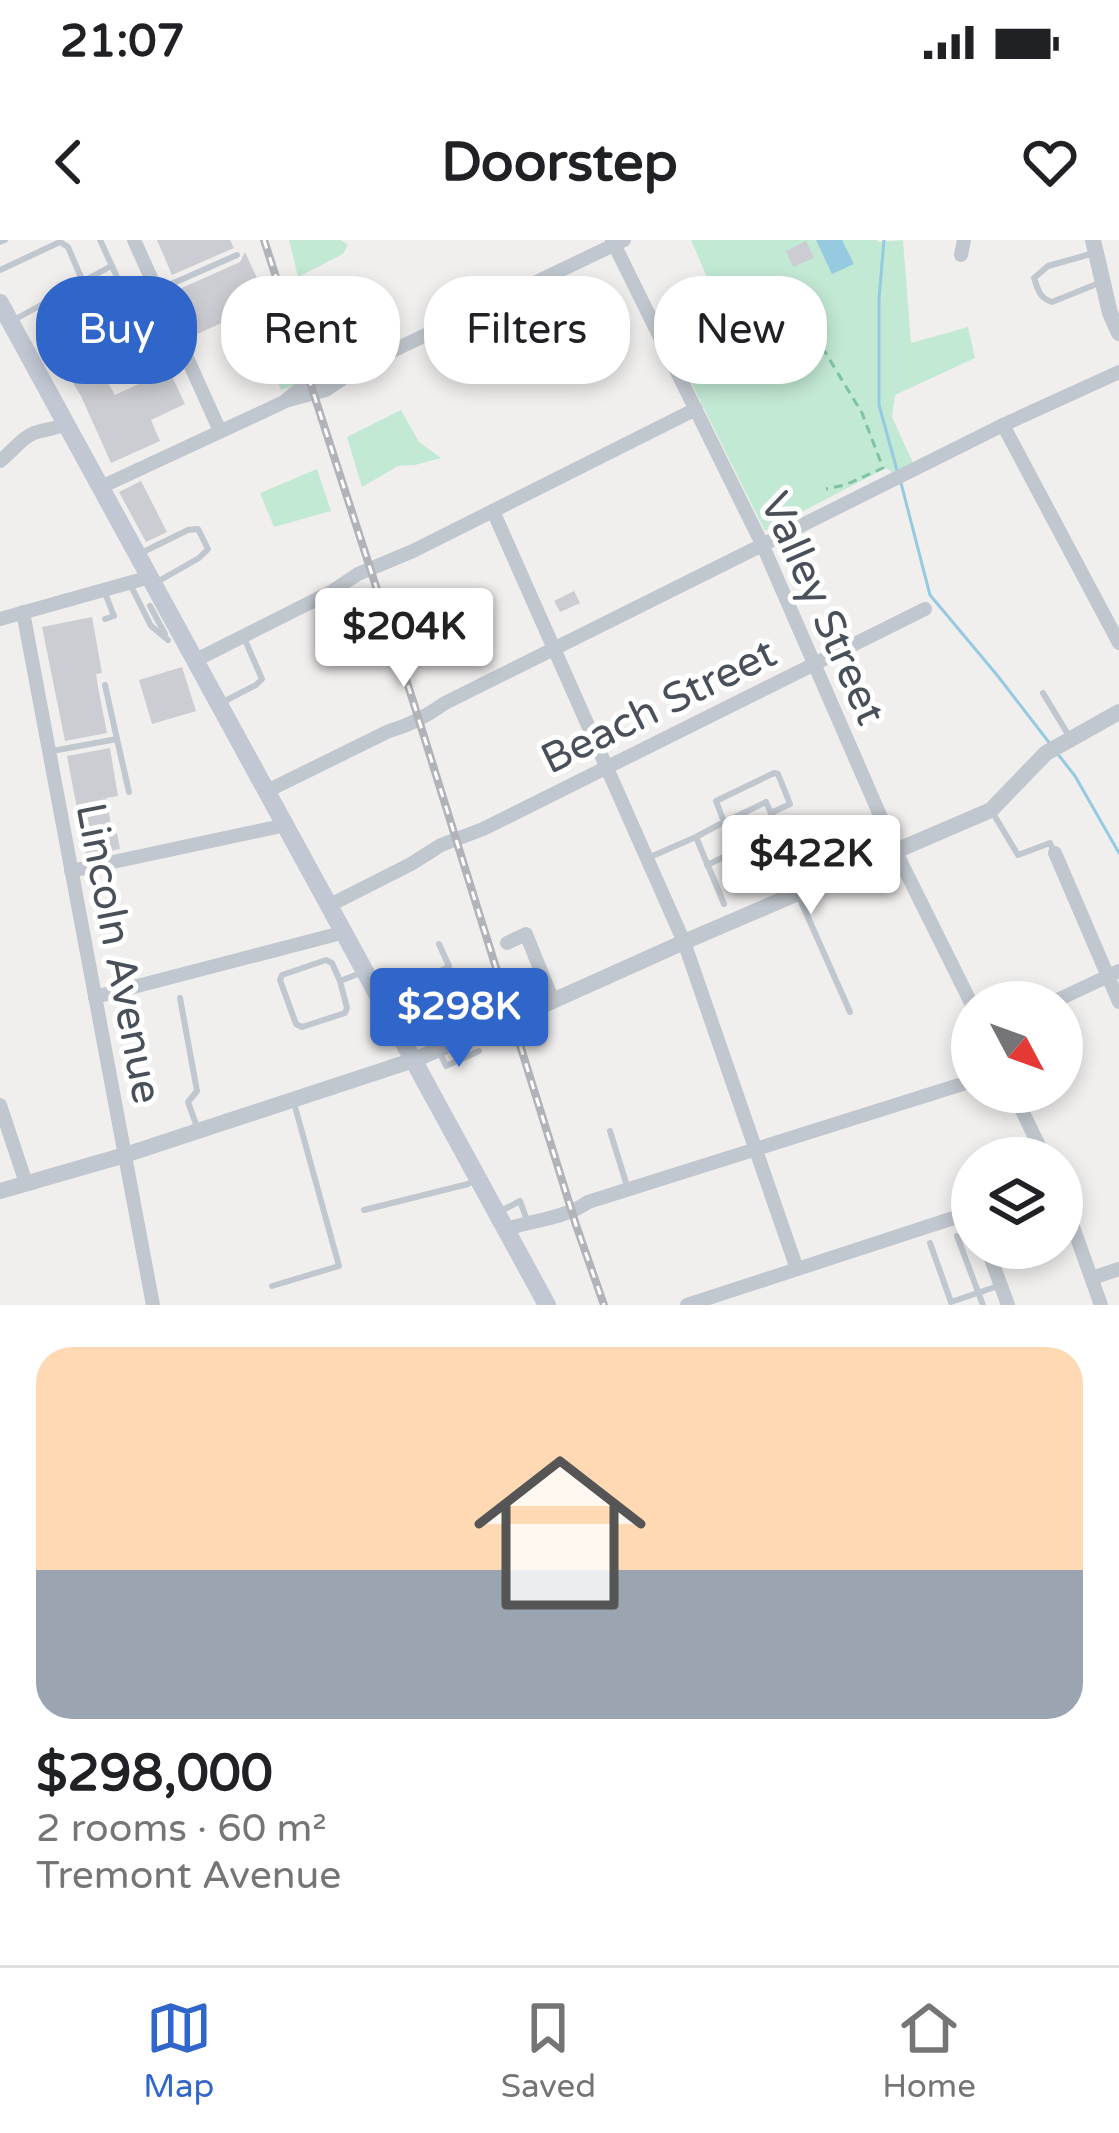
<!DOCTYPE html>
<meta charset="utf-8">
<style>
body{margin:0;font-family:"Varela Round",sans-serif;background:#f2f2f2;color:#202124;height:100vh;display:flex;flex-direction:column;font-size:45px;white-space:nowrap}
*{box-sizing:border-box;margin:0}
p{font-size:39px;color:#757577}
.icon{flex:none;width:66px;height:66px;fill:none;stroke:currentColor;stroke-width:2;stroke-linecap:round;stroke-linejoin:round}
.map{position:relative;height:1065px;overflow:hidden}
.sheet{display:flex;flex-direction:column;background:#fff;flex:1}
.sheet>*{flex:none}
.hud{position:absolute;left:36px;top:36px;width:1047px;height:108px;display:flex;gap:24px}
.needle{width:78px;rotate:131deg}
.controls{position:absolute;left:951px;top:741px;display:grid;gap:24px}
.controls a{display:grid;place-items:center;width:132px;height:132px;border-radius:50%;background:#fff;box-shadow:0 6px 18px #0003;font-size:60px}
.price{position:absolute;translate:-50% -102px;padding:0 27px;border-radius:12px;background:#fff;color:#222;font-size:39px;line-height:78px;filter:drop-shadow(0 3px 6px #0008)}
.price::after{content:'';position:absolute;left:50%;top:72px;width:36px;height:27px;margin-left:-18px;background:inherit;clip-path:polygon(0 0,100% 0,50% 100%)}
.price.on{background:#3066c9;color:#fff}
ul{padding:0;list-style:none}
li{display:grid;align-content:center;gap:24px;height:636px;padding:0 36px}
li span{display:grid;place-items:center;height:372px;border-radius:36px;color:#555}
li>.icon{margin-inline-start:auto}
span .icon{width:216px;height:216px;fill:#fffc;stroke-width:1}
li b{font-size:51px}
.tag{padding:0 42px;border-radius:48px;background:#fff;box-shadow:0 6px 18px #0003;font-size:42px;line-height:108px}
.tag.on{background:#3066c9;color:#fff}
.status{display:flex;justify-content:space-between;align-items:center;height:84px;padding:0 60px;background:#fff;direction:ltr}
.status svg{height:33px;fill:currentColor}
header{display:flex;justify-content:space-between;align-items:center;height:156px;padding:0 36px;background:#fff;font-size:54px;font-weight:700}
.menu{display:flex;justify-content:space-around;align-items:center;height:168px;border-top:3px solid #e0e0e0;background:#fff;font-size:33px;color:#757577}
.menu a{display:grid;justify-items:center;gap:6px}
.menu .on{color:#3066c9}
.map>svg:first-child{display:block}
.green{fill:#c2e9d4}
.water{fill:#95cae0}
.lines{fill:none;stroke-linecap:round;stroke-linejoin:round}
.stream{stroke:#95cae0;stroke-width:3}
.building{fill:#cccdd2}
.path{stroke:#7fc3a7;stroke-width:3;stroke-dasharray:9 6;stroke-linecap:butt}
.service{stroke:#c1c7ce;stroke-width:6}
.minor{stroke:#c1c7ce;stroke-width:14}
.tertiary{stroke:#c1c7ce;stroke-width:16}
.secondary{stroke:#c1c8d3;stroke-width:18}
.rail-casing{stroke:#b1b3b8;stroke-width:8}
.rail{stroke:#fff;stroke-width:3;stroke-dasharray:9;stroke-linecap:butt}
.labels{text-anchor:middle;stroke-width:10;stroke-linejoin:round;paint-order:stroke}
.street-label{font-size:42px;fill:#495059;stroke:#fff}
</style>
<div class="status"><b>21:07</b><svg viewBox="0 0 49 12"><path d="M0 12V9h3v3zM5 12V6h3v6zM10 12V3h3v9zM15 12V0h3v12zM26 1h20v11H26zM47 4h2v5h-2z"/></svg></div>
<header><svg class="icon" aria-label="back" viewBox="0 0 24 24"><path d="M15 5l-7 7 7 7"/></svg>Doorstep<svg class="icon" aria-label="heart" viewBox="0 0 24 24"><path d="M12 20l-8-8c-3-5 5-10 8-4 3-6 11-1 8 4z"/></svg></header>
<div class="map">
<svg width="1119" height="1065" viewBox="0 0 1119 1065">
<rect width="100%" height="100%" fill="#f1efee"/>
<g class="green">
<polygon points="289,0 341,0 348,5 343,14 298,37"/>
<polygon points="691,0 878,0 878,2 903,0 911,103 968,87 975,118 895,155 892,177 914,225 895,234 886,228 765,291 667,94 718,63"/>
<polygon points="267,72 294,145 281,150 255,79"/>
<polygon points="401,170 419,202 441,218 415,225 398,226 362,247 347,197"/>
<polygon points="317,229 331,271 274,287 260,253"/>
</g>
<polygon class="water" points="816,0 842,0 854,24 832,34"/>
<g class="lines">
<g class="stream">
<polyline points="884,0 879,59 879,165 898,234"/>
<polyline points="901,243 930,355 997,435 1051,505"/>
<polyline points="1057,513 1075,536 1119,613"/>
</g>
</g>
<g class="building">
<polygon points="157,0 230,0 234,8 172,35"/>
<polygon points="806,1 814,18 793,27 786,11"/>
<polygon points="245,12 257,38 239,46 250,70 195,95 175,51 240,22"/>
<polygon points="108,36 122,65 78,90 115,155 169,130 185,164 151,180 160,201 111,223 81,156 48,102 68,91 54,66"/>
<polygon points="141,241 167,292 146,302 119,252"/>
<polygon points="574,351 580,363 560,372 554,361"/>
<polygon points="92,377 102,433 96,434 98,447 107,493 65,501 42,387"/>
<polygon points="182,427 196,471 152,484 139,440"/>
<polygon points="110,508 118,556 106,558 113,594 117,593 120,609 86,616 67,516"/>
</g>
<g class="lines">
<polyline class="path" points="822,107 862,173 883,228 845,245 826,249"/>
<g class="service">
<polyline points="100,0 156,122"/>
<polyline points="0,2 5,0"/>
<path d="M1094 13 1048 26 1034 38C1038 49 1039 58 1052 62L1099 43"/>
<polyline points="0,30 60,2 68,7 83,42"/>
<polyline points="160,49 237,15"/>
<polyline points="14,80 111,26"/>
<polyline points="143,312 188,290 198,289 208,309 199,318 157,342"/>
<polyline points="131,346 151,386 168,400"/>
<polyline points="150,366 165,394"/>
<polyline points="105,379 114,376 105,353"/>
<polyline points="105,445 117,499"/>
<polyline points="1043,453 1069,496"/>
<polyline points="223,462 256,445 262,439 245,400"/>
<polyline points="52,511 117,499 129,552"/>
<polyline points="991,570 1018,615 1050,603 1053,610"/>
<polyline points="725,582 766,562 771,573"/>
<polyline points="650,617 696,597"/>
<polyline points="707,625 732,613"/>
<polyline points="799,657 850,772"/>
<polyline points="724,664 696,597 724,582 716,561 774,533 778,534 790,564 771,573 803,647"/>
<polyline points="340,741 347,768 345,773 302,787 296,784 280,740 282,735 326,720 332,723 340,741 363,732"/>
<polyline points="414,746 439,796"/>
<polyline points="180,758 197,851 188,862 197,887"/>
<polyline points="387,763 449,726 439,704"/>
<polyline points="440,813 446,826 479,811"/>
<polyline points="610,891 627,946"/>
<polyline points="364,970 468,944 476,939"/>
<polyline points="501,971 520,961 527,980"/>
<polyline points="957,996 983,1065"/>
<polyline points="930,1003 951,1062"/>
<polyline points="272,1046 339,1026 294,863"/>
<polyline points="951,1062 1001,1045"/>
</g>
<g class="minor">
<polyline points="134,0 220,191"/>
<polyline points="612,0 763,306 896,612 972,765"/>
<polyline points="961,15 964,0"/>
<polyline points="285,161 326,150 342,139"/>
<polyline points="1003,185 1119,403"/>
<path d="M0 221C11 213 21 198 34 193 46 189 55 189 66 184"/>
<polyline points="101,247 284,162 299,149 361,126 624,0"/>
<polyline points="493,271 684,702 797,1029"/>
<polyline points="23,372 153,1065"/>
<polyline points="0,379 150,337"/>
<polyline points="196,420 331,352 358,334 413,311 696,169"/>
<path d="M267 551 389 491C411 485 427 476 445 463L1003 185 1119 132"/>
<polyline points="1055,613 1119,762"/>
<polyline points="71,631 286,585"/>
<polyline points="330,665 411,624 441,605 483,589 925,369"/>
<polyline points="507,703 526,694 553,761"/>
<polyline points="95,757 345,692"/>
<polyline points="1053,762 1119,731"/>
<polyline points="1013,852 1045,918"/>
<polyline points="0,865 26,943"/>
<polyline points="1062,956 1101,1065"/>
<path d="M507 989C533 980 566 978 588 962L972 841"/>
<polyline points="987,1008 1008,1065"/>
<polyline points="1092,1038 1119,1029"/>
<polyline points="687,1065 972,972"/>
</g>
<g class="tertiary">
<polyline points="1093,0 1110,73 1119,93"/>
<path d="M482 791C498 788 517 785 528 772L684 702 991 570 1046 513 1119 472"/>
<polyline points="0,951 125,915 414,820 488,788"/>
</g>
<polyline class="secondary" points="0,63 547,1065"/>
<defs>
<polyline id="rail" points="264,0 413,461 576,985 604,1065"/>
</defs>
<use href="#rail" class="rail-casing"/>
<use href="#rail" class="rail"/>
</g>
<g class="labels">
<g class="street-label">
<text transform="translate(824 368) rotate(66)" y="15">Valley Street</text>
<text transform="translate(658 465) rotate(-26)" y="15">Beach Street</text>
<text transform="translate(120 713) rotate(79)" y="15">Lincoln Avenue</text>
</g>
</g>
</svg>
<div class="controls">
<a><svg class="needle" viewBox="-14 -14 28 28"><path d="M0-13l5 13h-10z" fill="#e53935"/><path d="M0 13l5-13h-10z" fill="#757577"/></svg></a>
<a><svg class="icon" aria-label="layers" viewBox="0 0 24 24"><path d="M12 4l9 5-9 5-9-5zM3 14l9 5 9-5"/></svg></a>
</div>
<b class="price" style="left:404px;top:450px">$204K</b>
<b class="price" style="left:811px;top:677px">$422K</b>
<b class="price on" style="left:459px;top:830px">$298K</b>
<div class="hud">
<a class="tag on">Buy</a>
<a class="tag">Rent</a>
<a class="tag">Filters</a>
<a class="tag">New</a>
</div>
</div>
<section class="sheet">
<ul>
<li><span style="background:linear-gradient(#ffd9b3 60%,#9aa5b1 0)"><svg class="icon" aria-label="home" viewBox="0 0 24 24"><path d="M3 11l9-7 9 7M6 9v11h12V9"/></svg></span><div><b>$298,000</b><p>2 rooms · 60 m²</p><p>Tremont Avenue</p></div></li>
</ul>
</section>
<nav class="menu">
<a class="on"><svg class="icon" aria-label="map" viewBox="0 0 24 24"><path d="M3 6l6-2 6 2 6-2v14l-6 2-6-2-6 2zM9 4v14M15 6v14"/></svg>Map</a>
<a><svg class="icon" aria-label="saved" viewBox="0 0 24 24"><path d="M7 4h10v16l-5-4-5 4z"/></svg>Saved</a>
<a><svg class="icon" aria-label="home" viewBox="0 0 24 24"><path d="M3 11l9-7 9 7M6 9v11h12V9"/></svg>Home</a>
</nav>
